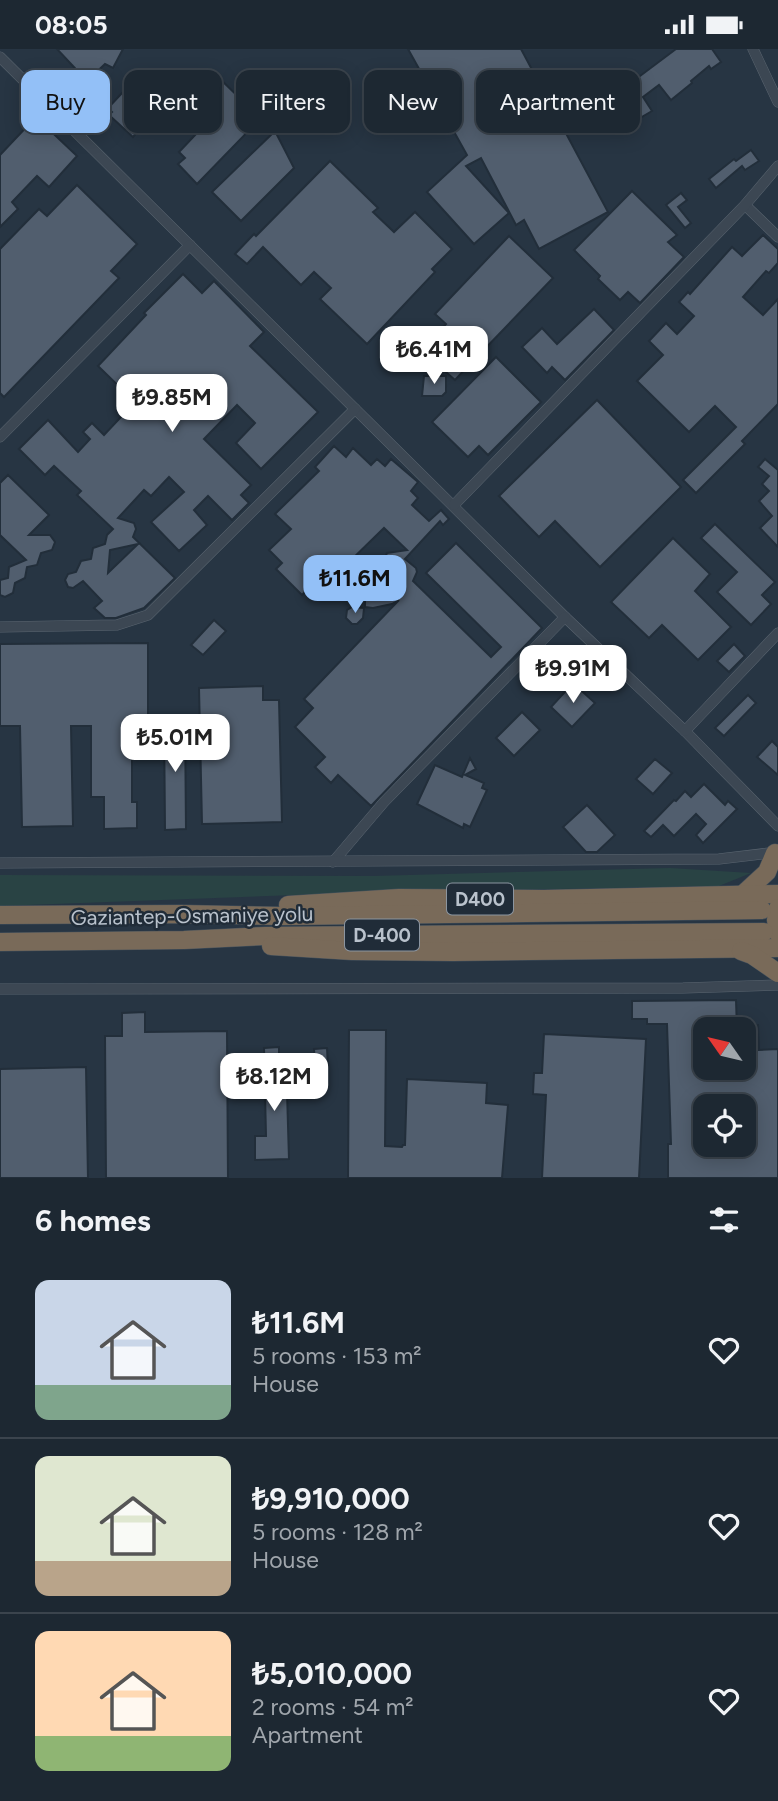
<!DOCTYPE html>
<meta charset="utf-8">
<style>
body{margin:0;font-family:Figtree,sans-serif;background:#25303a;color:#f1f3f6;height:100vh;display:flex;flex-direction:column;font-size:26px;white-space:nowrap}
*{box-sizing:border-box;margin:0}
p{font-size:23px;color:#a0a6ac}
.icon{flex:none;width:38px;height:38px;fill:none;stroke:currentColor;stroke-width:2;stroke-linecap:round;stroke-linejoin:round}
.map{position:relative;height:1129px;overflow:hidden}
.panel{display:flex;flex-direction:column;background:#1d2832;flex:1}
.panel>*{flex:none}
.banner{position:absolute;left:21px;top:21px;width:737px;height:63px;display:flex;gap:14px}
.needle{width:46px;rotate:304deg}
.buttons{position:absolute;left:693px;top:968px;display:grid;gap:14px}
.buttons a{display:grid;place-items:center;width:63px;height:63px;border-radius:14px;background:#1d2832;box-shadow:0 4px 18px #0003,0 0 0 2px #3b444d;font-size:35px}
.price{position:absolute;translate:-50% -60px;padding:0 16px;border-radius:14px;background:#fff;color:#222;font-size:23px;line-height:46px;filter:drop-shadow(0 2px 4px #0008)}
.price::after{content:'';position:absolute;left:50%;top:42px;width:21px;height:16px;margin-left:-10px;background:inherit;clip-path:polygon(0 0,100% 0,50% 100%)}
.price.on{background:#93c0f7;color:#111}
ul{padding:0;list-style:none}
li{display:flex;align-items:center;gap:21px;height:175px;padding:0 35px}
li+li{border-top:2px solid #3b444d}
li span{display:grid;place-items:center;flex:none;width:196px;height:140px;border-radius:14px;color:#555}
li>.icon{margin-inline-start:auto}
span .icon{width:84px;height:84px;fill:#fffc;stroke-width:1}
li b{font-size:30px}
h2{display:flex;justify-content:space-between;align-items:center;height:84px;padding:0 35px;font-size:30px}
.tag{padding:0 24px;border-radius:14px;background:#1d2832;box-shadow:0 4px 18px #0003,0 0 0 2px #3b444d;font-size:24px;line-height:63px}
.tag.on{background:#93c0f7;color:#111}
.status{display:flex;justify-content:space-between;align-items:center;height:49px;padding:0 35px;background:#1d2832;direction:ltr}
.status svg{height:19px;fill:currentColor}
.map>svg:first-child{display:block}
.green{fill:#294344}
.building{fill:#515e6e;stroke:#222e3a;stroke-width:2;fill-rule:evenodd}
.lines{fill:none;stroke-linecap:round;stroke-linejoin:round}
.street-casing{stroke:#5a6570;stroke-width:11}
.highway-casing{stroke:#46525d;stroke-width:19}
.street{stroke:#3c4753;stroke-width:10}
.highway{stroke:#796a59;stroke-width:18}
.labels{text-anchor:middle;stroke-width:5;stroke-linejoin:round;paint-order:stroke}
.shield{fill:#202c38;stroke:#8b95a0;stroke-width:2}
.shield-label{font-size:19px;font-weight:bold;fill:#b9c2cc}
.street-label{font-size:21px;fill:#b9c2cc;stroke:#202c38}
</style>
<div class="status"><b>08:05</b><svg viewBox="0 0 49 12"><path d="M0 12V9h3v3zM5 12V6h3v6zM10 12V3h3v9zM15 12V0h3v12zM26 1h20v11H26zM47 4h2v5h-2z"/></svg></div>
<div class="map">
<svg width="778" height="1129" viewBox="0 0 778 1129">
<rect width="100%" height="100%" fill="#273543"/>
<polygon class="green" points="670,819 751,824 719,837 350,844 0,857 0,826 373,827"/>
<g class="building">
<polygon points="57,0 123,0 113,19 105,15 87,32"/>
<polygon points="408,0 521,0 608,163 539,200 524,171 516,176 481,109 466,117 509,164 474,195 427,143 467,106"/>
<polygon points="676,0 712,0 721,13 711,20 709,17 691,32 692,34 671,51 659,36 643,48 652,62 640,69 632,57 616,66 622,75 608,84 600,70 603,69 585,38 582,39 575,28 588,21 597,39 606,33 614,47 630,38 628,36"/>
<polygon points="217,27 251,60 261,49 277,62 268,73 262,68 197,135 178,115 185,109 179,103 214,66 196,50"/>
<polygon points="137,28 141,32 145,28 166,48 133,88 109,66 112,63 108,59"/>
<polygon points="38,70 77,107 49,138 37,127 12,153 18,160 0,178 0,106 33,71"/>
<polygon points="275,82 294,119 241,172 212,143"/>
<polygon points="751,101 759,112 745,121 742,117 716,139 709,130 734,110 736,112"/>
<polygon points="330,112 378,159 373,163 394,183 415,163 452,200 432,220 435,223 367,295 320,250 331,239 314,223 301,236 263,198 247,215 235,205 254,185 256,187"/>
<polygon points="77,136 137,195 111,222 119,229 4,348 0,344 0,200 39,160 47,167"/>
<polygon points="632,142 677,186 668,193 684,208 640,254 628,243 620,251 598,230 600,227 574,201"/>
<polygon points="681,144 687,151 678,158 691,174 685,179 666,156"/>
<polygon points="763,186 778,200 778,214 769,224 766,222 743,248 763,266 778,250 778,355 742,392 745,395 696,444 683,431 736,378 715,357 689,383 637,332 663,306 649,292 666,274 677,285 694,267 679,253 688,243 690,245 732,198 742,207"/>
<polygon points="509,187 553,229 478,307 464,293 454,304 468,317 455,331 422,302 446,275 435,265"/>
<path d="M183 225 202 244 214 232 264 283 250 297 318 363 261 420 236 394 255 374 237 356 204 390 251 436 241 446 249 454 232 471 208 447 194 461 207 476 179 502 151 473 184 443 169 428 151 447 144 441 118 469 134 474 136 480 133 488 175 529 144 559 116 569H105L94 559 102 552 83 532 73 539 68 538 65 531 68 525 76 523 81 512 91 510 93 499 105 495 107 486 113 480 77 446 81 442 54 417 45 426 19 400 48 371 78 403 90 390 83 383 92 374 104 386 135 353 98 317 146 266 144 264ZM138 495 108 524 110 501Z"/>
<polygon points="594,260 614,281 565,331 552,318 547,324 522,298 542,279 557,295"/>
<polygon points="496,308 541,353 488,406 479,397 468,408 432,373"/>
<polygon points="424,327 446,327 446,343 442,347 422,347"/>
<polygon points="597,351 681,438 600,518 555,472 539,488 499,447"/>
<polygon points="334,397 346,408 353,399 371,416 377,410 385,417 391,410 418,433 411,442 418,449 412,456 429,472 441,461 449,470 443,476 440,472 405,510 416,519 417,523 413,532 491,608 501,598 426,524 456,494 542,579 371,757 338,726 331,734 315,718 325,708 295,678 313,659 304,650 399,551 392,555 373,559 365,558 365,545 378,538 369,528 370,520 382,515 387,504 407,501 384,479 342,520 352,528 353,534 349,539 341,541 333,530 328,534 321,527 302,546 276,520 282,514 269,501 291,480 275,465 319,422 315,418"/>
<polygon points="765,410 778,421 778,498 760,479 772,467 759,452 769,442 762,435 769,427 758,418"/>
<polygon points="8,426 49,466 29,486 50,486 55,493 52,501 41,504 37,516 27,518 25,529 15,534 13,544 5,548 0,546 0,531 8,529 9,518 26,511 0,486 0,434"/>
<polygon points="715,475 775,533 762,546 771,555 751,576 717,543 737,523 701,489"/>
<polygon points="673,489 710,525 695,542 731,578 698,611 662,576 649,589 611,553"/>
<polygon points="352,558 364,559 363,569 357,575 352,575 346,569 347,561"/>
<polygon points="214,571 226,582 203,606 191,596"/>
<polygon points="148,594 148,676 132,677 132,753 137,753 137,779 104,780 104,748 91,748 91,677 71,677 73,777 22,778 20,677 0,677 0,595"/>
<polygon points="734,595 745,607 729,623 717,612"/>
<polygon points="573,634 595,654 572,678 551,658"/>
<polygon points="263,637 263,651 279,651 282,773 202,775 199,639"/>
<polygon points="748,646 756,654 724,687 715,679"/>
<polygon points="522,663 540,681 514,707 496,689"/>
<polygon points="164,669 185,669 186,780 165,781"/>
<polygon points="772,692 778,698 778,726 757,708"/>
<polygon points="470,709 476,720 465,726 484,734 482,739 487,741 470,778 464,775 463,779 417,755 435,716 462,728"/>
<polygon points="655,710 672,724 653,745 636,730"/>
<polygon points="704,735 725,756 728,752 737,760 703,794 696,786 706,775 696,765 674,787 663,776 651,788 644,782 674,751 676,752 685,742 691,748"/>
<polygon points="587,756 615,786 597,803 586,803 563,778"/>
<path d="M736 951 737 980H705V1018H744V977L758 976 759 1001 778 1000V1129H668V1095H671L667 975H647V970H632V952ZM705 1057H744V1096H705Z"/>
<polygon points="145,963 145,983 227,982 228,1129 106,1129 105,987 122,987 122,964"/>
<polygon points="349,981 386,981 385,1097 402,1098 403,1096 405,1096 407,1030 487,1034 486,1054 508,1056 502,1129 348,1129"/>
<polygon points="544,985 646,990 639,1129 542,1129 546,1046 533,1045 534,1024 542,1024"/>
<polygon points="279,998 279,1043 287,1043 289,1110 255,1111 255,1087 266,1087 264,999"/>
<polygon points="327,999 328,1018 315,1019 314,1000"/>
<polygon points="86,1018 88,1129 0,1129 0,1020"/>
</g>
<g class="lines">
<defs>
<g id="street">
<polyline points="753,0 778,53"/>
<polyline points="0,8 565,568 685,682 778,777"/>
<polyline points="745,156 778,188"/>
<polyline points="0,388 190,196"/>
<polyline points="454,456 745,156 778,117"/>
<polyline points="0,578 117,576 148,566 355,360"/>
<polyline points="685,682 778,584"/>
<polyline points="333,813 384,753 565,568"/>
<polyline points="0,814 719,810 778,803"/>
<polyline points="0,940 683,939 778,936"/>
</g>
<g id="highway">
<polyline points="742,846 767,823 775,804"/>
<polyline points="288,856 399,849 544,850 778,845"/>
<polyline points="778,859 776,871 778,884"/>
<polyline points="0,866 182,865 282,867 762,861"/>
<polyline points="0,893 184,891 265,887 764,883"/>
<polyline points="271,897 352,902 453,903 778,899"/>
<polyline points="741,902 752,906 778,924"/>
</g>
</defs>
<use href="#street" class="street-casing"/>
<use href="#highway" class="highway-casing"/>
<use href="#street" class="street"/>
<use href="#highway" class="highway"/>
</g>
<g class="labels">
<g class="shield">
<rect x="447" y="834.5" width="66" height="31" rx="5"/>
<rect x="345" y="870.5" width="74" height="31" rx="5"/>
</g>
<g class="shield-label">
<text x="480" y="857">D400</text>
<text x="382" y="893">D-400</text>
</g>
<g class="street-label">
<text transform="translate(192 867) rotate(-1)" y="7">Gaziantep-Osmaniye yolu</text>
</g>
</g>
</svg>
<div class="buttons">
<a><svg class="needle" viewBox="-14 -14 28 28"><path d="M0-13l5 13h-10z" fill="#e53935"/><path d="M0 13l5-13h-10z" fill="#a0a6ac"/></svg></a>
<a><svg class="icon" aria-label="locate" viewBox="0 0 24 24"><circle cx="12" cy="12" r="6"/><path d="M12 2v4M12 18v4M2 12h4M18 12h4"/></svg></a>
</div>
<b class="price" style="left:434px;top:337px">₺6.41M</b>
<b class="price" style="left:172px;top:385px">₺9.85M</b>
<b class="price on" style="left:355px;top:566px">₺11.6M</b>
<b class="price" style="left:573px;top:656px">₺9.91M</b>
<b class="price" style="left:175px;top:725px">₺5.01M</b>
<b class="price" style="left:274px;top:1064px">₺8.12M</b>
<div class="banner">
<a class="tag on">Buy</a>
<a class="tag">Rent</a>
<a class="tag">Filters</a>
<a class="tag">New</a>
<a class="tag">Apartment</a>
</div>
</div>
<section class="panel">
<h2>6 homes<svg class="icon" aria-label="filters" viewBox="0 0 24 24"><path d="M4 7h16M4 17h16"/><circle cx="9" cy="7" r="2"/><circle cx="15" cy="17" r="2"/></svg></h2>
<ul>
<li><span style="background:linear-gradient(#c9d6e8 75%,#7fa58c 0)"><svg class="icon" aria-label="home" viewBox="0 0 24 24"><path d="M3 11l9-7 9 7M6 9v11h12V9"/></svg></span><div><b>₺11.6M</b><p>5 rooms · 153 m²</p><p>House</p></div><svg class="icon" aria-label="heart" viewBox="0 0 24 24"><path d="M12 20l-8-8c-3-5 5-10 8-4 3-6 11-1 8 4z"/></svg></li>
<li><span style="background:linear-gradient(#dfe7d0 75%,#b9a48a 0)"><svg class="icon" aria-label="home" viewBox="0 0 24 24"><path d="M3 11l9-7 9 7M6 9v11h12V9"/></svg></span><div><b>₺9,910,000</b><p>5 rooms · 128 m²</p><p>House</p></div><svg class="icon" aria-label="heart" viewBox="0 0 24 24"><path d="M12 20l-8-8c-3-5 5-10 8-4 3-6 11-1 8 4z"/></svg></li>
<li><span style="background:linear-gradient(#ffd9b3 75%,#8fb573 0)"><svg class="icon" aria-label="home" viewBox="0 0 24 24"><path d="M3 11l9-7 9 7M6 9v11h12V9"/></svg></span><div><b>₺5,010,000</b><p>2 rooms · 54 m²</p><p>Apartment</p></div><svg class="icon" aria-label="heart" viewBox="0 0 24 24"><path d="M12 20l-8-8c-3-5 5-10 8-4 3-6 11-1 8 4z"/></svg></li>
</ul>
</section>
